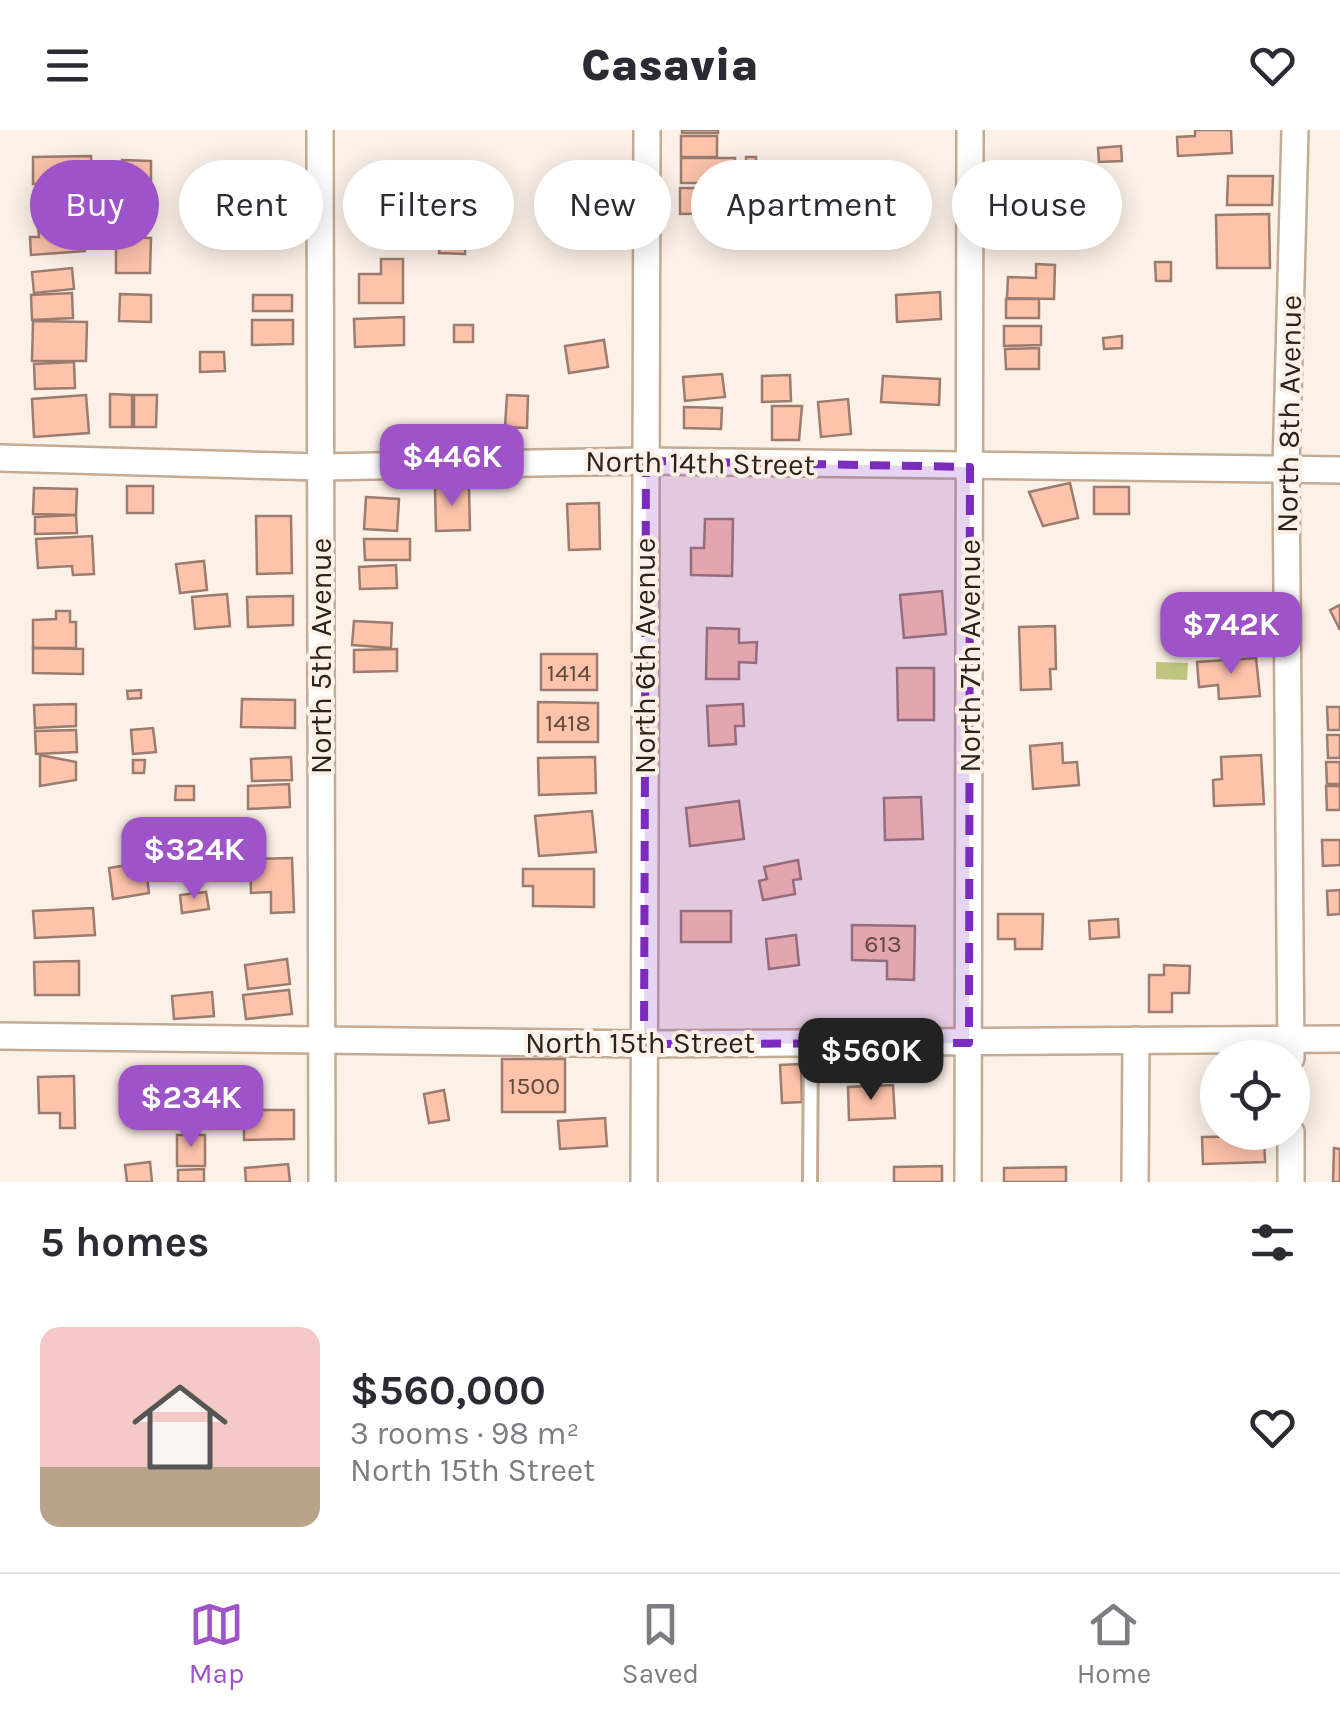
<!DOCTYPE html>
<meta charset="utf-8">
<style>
body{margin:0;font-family:Karla,sans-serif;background:#f2f2f3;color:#2b2b33;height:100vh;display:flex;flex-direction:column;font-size:38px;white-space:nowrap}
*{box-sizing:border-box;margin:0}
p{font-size:32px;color:#7c7c81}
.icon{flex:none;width:55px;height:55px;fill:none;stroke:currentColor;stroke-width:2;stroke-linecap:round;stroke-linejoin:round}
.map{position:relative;height:1052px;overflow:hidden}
.sheet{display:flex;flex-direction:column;background:#fff;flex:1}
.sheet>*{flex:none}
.hud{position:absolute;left:30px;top:30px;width:1280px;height:90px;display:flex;gap:20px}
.buttons{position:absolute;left:1200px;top:910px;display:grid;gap:20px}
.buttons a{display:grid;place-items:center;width:110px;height:110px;border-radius:50%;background:#fff;box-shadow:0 5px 25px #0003;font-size:50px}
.price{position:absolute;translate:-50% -85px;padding:0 22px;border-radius:20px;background:#9e54c8;color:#fff;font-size:32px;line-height:65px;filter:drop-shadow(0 2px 5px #0008)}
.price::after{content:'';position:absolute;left:50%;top:60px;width:30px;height:22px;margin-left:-15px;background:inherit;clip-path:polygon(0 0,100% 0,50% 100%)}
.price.active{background:#222;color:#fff}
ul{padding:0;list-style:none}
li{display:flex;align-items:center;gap:30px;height:250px;padding:0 40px}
li span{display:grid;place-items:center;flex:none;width:280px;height:200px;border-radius:20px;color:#555}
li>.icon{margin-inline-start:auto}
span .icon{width:120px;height:120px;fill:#fffc;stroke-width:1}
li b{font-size:42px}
h2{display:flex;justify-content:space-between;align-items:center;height:120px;padding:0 40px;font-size:42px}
.chip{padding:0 35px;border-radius:45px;background:#fff;box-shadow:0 5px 25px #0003;font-size:35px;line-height:90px}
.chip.active{background:#9e54c8;color:#fff}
header{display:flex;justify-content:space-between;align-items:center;height:130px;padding:0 40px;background:#fff;font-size:45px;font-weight:800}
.tabs{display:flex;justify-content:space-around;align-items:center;height:140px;border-top:2px solid #e1e1e2;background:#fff;font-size:28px;color:#7c7c81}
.tabs a{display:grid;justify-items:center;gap:5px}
.tabs .active{color:#9e54c8}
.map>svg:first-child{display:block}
.water{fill:#bfc57e}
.building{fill:#fdc3ab;stroke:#9c7c6f;stroke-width:2.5}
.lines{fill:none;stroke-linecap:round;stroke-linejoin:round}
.service-casing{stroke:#c4ab93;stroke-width:18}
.minor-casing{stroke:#c4ab93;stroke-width:30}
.service{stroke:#fff;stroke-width:12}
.minor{stroke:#fff;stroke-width:25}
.marked{fill:#7b2cbf;fill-opacity:0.2;stroke:#7b2cbf;stroke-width:8;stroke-dasharray:20 12;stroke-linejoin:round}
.labels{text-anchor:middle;stroke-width:8;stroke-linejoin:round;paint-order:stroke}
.number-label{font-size:25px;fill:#604a3d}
.street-label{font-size:30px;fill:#2b2218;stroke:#fcf1e7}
</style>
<header><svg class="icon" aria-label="menu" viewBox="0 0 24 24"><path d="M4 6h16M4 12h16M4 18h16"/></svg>Casavia<svg class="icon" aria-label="heart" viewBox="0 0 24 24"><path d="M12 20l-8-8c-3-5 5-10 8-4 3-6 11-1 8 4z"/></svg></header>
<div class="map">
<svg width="1340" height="1052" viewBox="0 0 1340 1052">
<rect width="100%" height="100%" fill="#fcf1e7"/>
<polygon class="water" points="1156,532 1188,533 1187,550 1156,549"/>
<g class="building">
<rect x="682" y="0" width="36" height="3"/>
<polygon points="1195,0 1231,0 1232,23 1178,26 1177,7 1195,6"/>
<rect x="681" y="6" width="36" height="21"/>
<polygon points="1121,16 1122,31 1099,32 1098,18"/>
<polygon points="91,26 92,53 33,54 33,27"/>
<polygon points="746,27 756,27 756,37 746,36"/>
<rect x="681" y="28" width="54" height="25"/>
<polygon points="122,30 151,31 151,56 121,55"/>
<polygon points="244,34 272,34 272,77 244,76"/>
<polygon points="784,38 801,38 801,62 783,61"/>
<polygon points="1228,46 1273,46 1272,75 1227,75"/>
<polygon points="680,58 734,58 735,83 680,84"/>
<rect x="257" y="82" width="43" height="25"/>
<polygon points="1269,84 1270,138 1217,138 1216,85"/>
<polygon points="83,92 85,121 31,125 30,107 39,107 38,95"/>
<polygon points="441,106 466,107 465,124 439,123"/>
<polygon points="116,107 151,108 150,143 116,143"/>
<polygon points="381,129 403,129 403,173 359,173 359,144 381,144"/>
<polygon points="1155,132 1171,132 1171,151 1156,151"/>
<polygon points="1036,134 1055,135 1054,169 1007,168 1008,147 1036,148"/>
<polygon points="72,138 74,159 34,163 32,142"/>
<polygon points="940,162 941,189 897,192 896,165"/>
<polygon points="72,163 73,188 32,190 31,165"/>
<polygon points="120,164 151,165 151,192 119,191"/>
<rect x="253" y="165" width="39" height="16"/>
<rect x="1006" y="169" width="33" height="19"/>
<polygon points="404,187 404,215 355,217 354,189"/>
<polygon points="252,190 293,190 293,214 252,215"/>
<polygon points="33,191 87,192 86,231 32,231"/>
<rect x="454" y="195" width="19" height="17"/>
<polygon points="1004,196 1041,196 1041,215 1004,216"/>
<polygon points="1122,206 1122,218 1104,219 1103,208"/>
<polygon points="604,210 608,237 569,243 565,216"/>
<polygon points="1039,218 1039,239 1006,239 1005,219"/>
<polygon points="200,222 224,222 225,241 200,242"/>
<polygon points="74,232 75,258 35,259 34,234"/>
<polygon points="722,244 725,267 685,271 683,247"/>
<polygon points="790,245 791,271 762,272 762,246"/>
<polygon points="883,246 940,249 939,275 881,272"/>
<polygon points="110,264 132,265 132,297 110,297"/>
<polygon points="86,265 89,303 34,307 32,269"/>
<polygon points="134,265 157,265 156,297 134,297"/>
<polygon points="507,265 528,266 527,298 505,297"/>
<polygon points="848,269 851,304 821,307 818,272"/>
<polygon points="772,276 802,276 799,310 772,310"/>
<polygon points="684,277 722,278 721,299 684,298"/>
<polygon points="1070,353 1078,388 1043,396 1029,362"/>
<rect x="127" y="356" width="26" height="27"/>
<rect x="1094" y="357" width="35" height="27"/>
<polygon points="34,358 77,359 76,385 33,384"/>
<polygon points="435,358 469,358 470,400 436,401"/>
<polygon points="366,367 399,369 397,401 364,399"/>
<polygon points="599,373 600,419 569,420 567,374"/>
<polygon points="76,385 77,403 35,404 35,387"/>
<polygon points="256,386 291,386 292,443 257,444"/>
<polygon points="705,389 733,389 732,446 691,445 691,418 704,418"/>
<polygon points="92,406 94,444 73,445 72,436 38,438 36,409"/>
<polygon points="364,409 410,409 410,430 365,430"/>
<polygon points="204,431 207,460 180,463 176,434"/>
<polygon points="396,435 397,458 360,459 359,437"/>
<polygon points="942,461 946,504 904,508 900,465"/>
<polygon points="227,464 230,496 195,499 192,467"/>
<polygon points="1227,465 1232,499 1196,504 1191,470"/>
<polygon points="293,466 293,495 248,497 247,467"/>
<polygon points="1340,475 1340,500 1330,480"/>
<polygon points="56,481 70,481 70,492 76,492 76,518 33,518 33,490 56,489"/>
<polygon points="354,491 392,493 391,518 352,515"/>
<polygon points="1055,496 1056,539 1050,539 1051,559 1021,560 1019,497"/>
<polygon points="707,498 739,499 739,513 757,512 756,533 739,532 739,549 706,549"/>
<polygon points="33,518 83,519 83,544 33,543"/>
<polygon points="397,519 397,541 354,542 354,520"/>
<rect x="541" y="524" width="56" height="36"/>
<polygon points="1256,528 1260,566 1219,569 1218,555 1199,557 1197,532"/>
<polygon points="897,538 934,538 934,590 898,590"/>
<polygon points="141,560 141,568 128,569 127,561"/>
<polygon points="242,569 295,570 295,598 241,597"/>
<polygon points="538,572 598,573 598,612 538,612"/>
<polygon points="76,574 76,596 35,598 34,575"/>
<polygon points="743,574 744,596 735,596 736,614 709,616 707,576"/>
<polygon points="1327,577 1340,577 1340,600 1328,600"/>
<polygon points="153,598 156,622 133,624 131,600"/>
<polygon points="76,600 77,622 36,624 35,601"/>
<polygon points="1327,605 1340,605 1340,628 1328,628"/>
<polygon points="1062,613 1063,633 1077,632 1079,655 1033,659 1030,616"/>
<polygon points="40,625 76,632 76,650 40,656"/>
<polygon points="1261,625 1264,674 1214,676 1213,650 1222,649 1221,627"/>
<polygon points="291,627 292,650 252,651 251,629"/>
<polygon points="595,627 596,663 539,665 538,628"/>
<polygon points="133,630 145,630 144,643 133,643"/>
<polygon points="1326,632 1340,632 1340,654 1327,654"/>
<polygon points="289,654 290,677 248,679 248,656"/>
<polygon points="176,656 194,656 194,670 175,670"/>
<polygon points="1326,656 1340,656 1340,680 1327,680"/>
<polygon points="921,667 923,709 885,710 884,668"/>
<polygon points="739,671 744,709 690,716 686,678"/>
<polygon points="592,681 596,722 539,726 535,686"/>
<polygon points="207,702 209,718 181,722 179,706"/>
<polygon points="1322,710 1340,710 1340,735 1323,736"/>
<polygon points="292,728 294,782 271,783 271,762 251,763 250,729"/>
<polygon points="798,730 801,749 793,750 795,764 763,770 759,751 767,749 764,737"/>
<polygon points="145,732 149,763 113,769 109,738"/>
<polygon points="193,734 193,746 178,746 177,735"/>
<polygon points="523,739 594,739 594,777 533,776 533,756 523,756"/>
<polygon points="1340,760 1340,784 1328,785 1327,761"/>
<polygon points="206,762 209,779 182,783 180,765"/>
<polygon points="93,778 95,805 35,808 33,781"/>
<rect x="681" y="781" width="50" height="31"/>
<polygon points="998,784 1043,784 1042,819 1015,819 1015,809 998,809"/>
<polygon points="1118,789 1119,807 1090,809 1089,791"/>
<polygon points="852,795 915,796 914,850 887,849 887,831 852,830"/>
<polygon points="796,805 799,835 769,839 766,809"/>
<polygon points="287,829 290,854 248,859 245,835"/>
<polygon points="79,831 79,865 35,865 34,832"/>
<polygon points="1164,835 1190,836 1189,863 1172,863 1172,882 1149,882 1149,845 1164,845"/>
<polygon points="289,860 292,884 246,889 243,865"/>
<polygon points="212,862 214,886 174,889 172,866"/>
<rect x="502" y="929" width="63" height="53"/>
<polygon points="801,934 802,972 782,973 780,935"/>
<polygon points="74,946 75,998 60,998 60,983 39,983 38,947"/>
<polygon points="893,955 895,988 849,990 848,957"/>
<polygon points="444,960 449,990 429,993 424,964"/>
<polygon points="244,980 294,980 294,1009 244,1010"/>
<polygon points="605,988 607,1016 560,1019 558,991"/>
<rect x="177" y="1005" width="28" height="31"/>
<polygon points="1264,1006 1265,1032 1203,1034 1202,1007"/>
<polygon points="1334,1018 1340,1019 1340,1052 1333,1052"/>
<polygon points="150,1032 152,1052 127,1052 125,1035"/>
<polygon points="288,1034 290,1052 246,1052 245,1038"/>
<polygon points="942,1036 942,1052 894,1052 894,1037"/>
<polygon points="1066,1037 1066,1052 1004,1052 1004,1038"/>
<polygon points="204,1039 204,1052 178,1052 178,1040"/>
</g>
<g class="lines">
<defs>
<polyline id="service" points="810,1052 811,913"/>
<g id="minor">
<polyline points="320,0 322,1052"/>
<polyline points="0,328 320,337 646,331 1340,340"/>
<polyline points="0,906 644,914 1340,909"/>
<polyline points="1291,928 1286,340 1295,0"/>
<polyline points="644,1052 647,0"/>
<polyline points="968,1052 970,0"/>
<polyline points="1135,1052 1136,910"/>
<polyline points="1291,1052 1291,1002"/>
</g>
</defs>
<use href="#service" class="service-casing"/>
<use href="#minor" class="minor-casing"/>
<use href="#service" class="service"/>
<use href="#minor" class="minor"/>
</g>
<path class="marked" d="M646 331 970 337 969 913 644 914Z"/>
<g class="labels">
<g class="number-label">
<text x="569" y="551">1414</text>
<text x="568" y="601">1418</text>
<text x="883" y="822">613</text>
<text x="534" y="964">1500</text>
</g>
<g class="street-label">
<text transform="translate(1289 284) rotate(-89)" y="10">North 8th Avenue</text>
<text transform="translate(700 333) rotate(1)" y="10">North 14th Street</text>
<text transform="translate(321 526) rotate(-90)" y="10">North 5th Avenue</text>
<text transform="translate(645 526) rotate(-90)" y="10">North 6th Avenue</text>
<text transform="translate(970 526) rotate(-90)" y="10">North 7th Avenue</text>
<text x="640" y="923">North 15th Street</text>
</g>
</g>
</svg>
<div class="buttons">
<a><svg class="icon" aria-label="locate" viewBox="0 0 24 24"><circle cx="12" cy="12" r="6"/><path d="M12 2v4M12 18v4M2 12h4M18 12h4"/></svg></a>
</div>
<b class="price" style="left:452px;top:379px">$446K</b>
<b class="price" style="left:1231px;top:547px">$742K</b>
<b class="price" style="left:194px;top:772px">$324K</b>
<b class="price active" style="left:871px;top:973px">$560K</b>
<b class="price" style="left:191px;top:1020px">$234K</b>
<div class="hud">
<a class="chip active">Buy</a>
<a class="chip">Rent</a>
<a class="chip">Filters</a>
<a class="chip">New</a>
<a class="chip">Apartment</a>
<a class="chip">House</a>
</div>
</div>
<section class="sheet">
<h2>5 homes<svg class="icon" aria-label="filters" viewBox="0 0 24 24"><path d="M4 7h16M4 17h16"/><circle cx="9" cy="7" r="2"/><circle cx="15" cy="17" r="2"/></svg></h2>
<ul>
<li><span style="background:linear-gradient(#f6c9c9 70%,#b9a48a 0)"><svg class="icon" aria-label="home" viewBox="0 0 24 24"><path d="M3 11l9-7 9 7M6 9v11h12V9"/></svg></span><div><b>$560,000</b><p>3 rooms · 98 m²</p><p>North 15th Street</p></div><svg class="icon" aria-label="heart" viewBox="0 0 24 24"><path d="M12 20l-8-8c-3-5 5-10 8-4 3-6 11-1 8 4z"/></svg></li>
</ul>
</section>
<nav class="tabs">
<a class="active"><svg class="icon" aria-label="map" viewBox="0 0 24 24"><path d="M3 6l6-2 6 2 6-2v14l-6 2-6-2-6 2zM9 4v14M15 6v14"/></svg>Map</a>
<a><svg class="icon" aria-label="saved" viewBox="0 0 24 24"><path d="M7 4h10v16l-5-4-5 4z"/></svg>Saved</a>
<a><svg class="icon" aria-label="home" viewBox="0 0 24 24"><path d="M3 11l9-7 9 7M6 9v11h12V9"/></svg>Home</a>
</nav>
